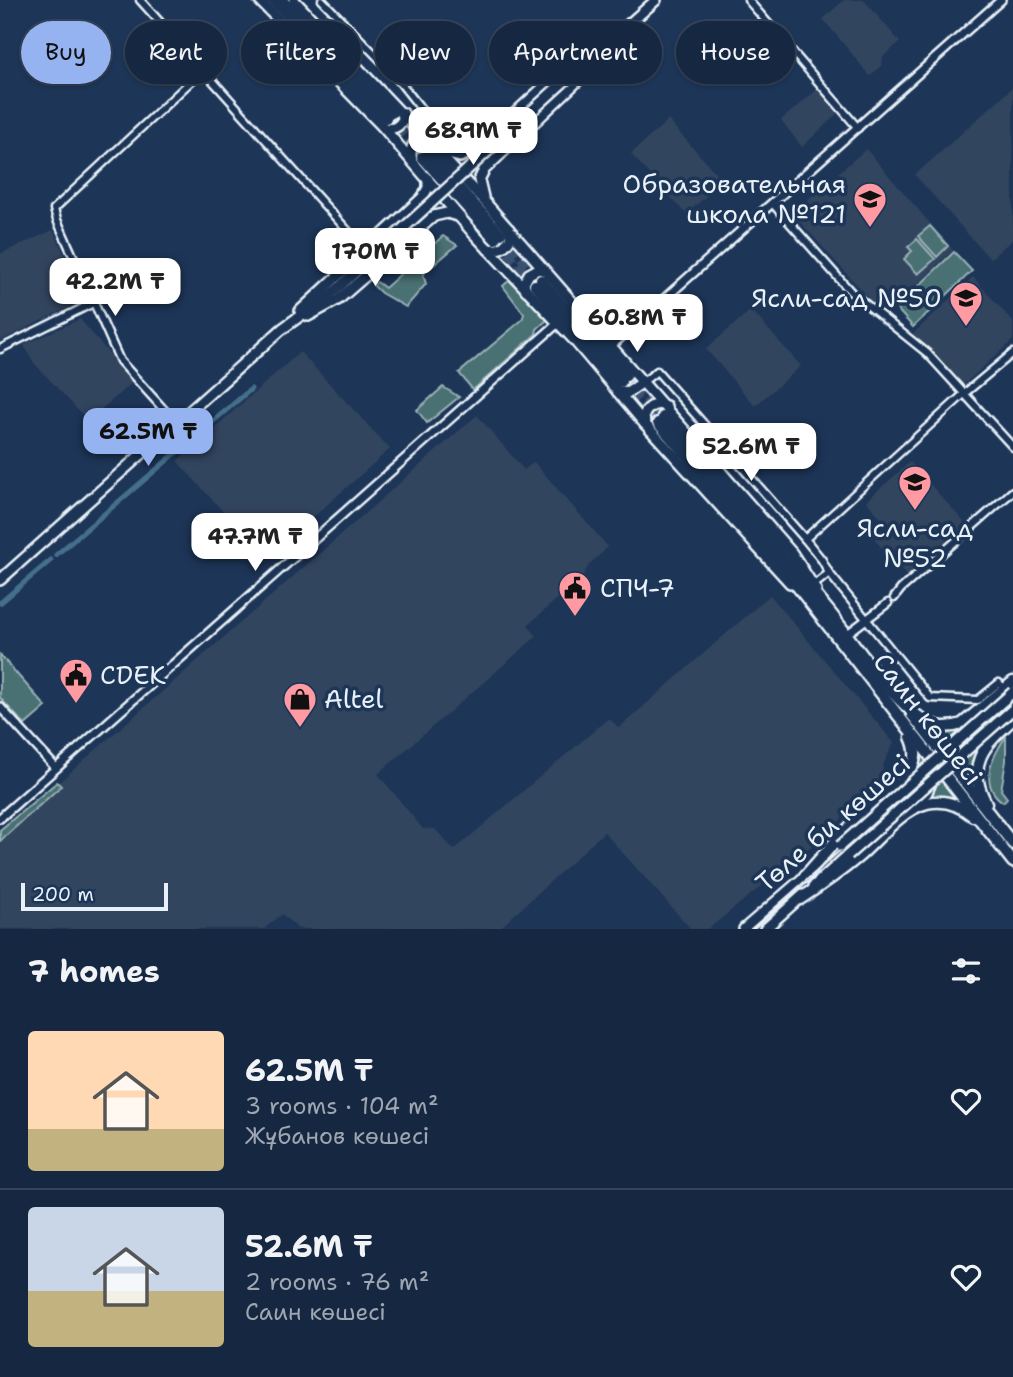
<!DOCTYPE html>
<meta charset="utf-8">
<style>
body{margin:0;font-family:"Shantell Sans",sans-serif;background:#23344c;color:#f1f3f6;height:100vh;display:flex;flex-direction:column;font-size:26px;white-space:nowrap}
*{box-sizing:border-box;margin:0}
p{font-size:23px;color:#9ea6b1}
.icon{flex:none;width:38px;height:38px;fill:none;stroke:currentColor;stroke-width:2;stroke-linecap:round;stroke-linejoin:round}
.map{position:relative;height:929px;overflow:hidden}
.side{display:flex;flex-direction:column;background:#162841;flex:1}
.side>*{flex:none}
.banner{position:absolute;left:21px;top:21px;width:971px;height:63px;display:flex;gap:14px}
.scale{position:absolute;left:21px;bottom:18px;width:147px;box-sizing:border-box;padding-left:7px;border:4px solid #e8f1f8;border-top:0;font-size:19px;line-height:24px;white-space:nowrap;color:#e8f1f8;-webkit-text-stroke:5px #1d3557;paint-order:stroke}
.price{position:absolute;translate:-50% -60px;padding:0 16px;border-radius:14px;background:#fff;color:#222;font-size:23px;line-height:46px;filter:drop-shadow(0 2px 4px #0008)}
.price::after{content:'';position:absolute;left:50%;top:42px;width:21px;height:16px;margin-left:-10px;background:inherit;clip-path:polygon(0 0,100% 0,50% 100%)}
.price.selected{background:#95b2f1;color:#111}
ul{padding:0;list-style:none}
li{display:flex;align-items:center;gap:21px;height:175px;padding:0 28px}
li+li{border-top:2px solid #35445a}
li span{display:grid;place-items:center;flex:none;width:196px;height:140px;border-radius:7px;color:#555}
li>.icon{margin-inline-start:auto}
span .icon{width:84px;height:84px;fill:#fffc;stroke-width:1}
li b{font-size:30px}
h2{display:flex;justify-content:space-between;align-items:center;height:84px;padding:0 28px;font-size:30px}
.chip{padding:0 24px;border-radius:32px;background:#162841;box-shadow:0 2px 5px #0004,0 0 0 2px #35445a;font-size:24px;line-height:63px}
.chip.selected{background:#95b2f1;color:#111}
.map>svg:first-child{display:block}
.built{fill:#32455e}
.green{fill:#496f72;stroke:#98b0b5;stroke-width:2}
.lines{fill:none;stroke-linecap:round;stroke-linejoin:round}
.canal{stroke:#45708c;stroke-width:5}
.primary-tunnel{stroke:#3b516f;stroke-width:10;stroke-dasharray:10 5;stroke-linecap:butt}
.minor-casing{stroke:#e8f1f8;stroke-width:11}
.tertiary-casing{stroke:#e8f1f8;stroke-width:12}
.secondary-casing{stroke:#e8f1f8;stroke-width:14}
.primary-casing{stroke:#e8f1f8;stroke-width:15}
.minor{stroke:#1d3557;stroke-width:6}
.tertiary{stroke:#1d3557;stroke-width:7}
.secondary{stroke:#1d3557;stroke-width:9}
.primary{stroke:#1d3557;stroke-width:10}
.tram{stroke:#e8f1f8;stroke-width:2}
.secondary-bridge-casing{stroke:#e8f1f8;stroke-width:14;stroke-linecap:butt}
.secondary-bridge{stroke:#1d3557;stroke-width:9}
.labels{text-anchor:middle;stroke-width:7;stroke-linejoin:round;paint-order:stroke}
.poi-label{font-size:26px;fill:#e8f1f8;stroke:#1d3557;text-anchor:start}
.street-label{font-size:26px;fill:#e8f1f8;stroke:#1d3557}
</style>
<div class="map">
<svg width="1013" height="929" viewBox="0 0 1013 929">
<rect width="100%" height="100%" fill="#1d3557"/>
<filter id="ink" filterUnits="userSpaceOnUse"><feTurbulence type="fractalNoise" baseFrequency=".0143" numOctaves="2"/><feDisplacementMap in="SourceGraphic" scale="14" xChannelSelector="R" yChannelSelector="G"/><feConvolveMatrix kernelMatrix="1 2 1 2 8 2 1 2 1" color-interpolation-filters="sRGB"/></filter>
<g filter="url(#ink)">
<g class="built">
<polygon points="844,0 864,0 900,42 883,57 882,65 870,76 823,19"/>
<polygon points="1013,87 1013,239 990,259 915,175"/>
<polygon points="818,89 837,114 802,147 781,120"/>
<polygon points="668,120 723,181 686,214 631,154"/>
<polygon points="866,149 953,250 885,316 792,213"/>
<polygon points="53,230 85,299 0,341 0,254"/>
<polygon points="973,277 1013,322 1013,340 962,386 913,334"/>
<polygon points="751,310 801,366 755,406 706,349"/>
<polygon points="80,319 133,382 88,421 34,363 24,345"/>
<polygon points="300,352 390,449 292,536 277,520 251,542 177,461"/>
<polygon points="477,415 524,470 534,462 608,547 589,565 583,576 528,625 537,636 378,774 423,829 435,829 454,850 609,718 619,728 770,595 894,743 883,765 882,782 876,787 879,791 855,811 850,808 833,829 708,929 691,929 604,832 499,929 298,929 282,914 264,929 0,929 0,834"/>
<polygon points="910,462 965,523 907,576 875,540 889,527 866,501"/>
</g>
<g class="green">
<polygon points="930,226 948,246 937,257 918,236"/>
<polygon points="443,236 457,245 423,274 426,284 406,307 381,293 373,285 377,282 385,288"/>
<polygon points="917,239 935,259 918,274 904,259 912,251 908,247"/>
<polygon points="954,252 972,271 913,327 896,308"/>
<polygon points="511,279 547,320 537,329 536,334 473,390 459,373 522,320 524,314 503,286"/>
<polygon points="443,387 459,397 427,423 417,410"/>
<polygon points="0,655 46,707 25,725 0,698"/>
<path d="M924 724 960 728 957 740C963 749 968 754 980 750L974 772V788Z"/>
<path d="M1006 736V761L1001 790 1007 798 1003 802C978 785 992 757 1006 736Z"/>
<polygon points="919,746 967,807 924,800 924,770 917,767 920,758"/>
<polygon points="57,782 61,786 0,841 0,830"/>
</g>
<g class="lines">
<g class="canal">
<polyline points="56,555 251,389"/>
<polyline points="0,603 51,560"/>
</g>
<g class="primary-tunnel">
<polyline points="392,113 427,152"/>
<polyline points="386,118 422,157"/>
<polyline points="501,234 539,277"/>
<polyline points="497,242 535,285"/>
<polyline points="626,376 663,417"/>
<polyline points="621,382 658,423"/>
</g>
<defs>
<g id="minor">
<polyline points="140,0 365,250"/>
<polyline points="322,0 392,72 429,119 446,137 447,140 439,152"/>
<polyline points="748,0 858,128"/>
<polyline points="773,204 851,292 927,353 1013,447"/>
<polyline points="0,349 93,303"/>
<polyline points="643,382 657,371 805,539 822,560 829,573 930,698 978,700 999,683 1005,689"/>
<polyline points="176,423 120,361 57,220 54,209 203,70"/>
<polyline points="805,539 965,393 1013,353"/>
<polyline points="813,586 829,573"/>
<polyline points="894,598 901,589 1013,491"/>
<polyline points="847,634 888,603"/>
</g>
<g id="tertiary">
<polyline points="611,346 1001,0"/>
<polyline points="0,707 56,768"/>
<polyline points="0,818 557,324"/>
</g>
<g id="secondary">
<polyline points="259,0 382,126 474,234 574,340 645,424 790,583"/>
<polyline points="294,0 485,202 792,553 816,590"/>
<polyline points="620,32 656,0"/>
<polyline points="571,75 602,48"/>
<path d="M383 127C392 131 399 127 403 119V113"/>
<polyline points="440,152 460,157 475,150 572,61 616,34"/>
<path d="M412 160C409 150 412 143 422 140L428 141"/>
<polyline points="483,197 479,180 484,170 585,74 623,30"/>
<path d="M488 249C498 251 506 247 511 237L509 229"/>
<polyline points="526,290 524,283 529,274 538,269 545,271"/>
<polyline points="300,311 422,198 428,188 428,179"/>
<polyline points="308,316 339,299 434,216 447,213 457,216"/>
<polyline points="617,391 627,393 643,382"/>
<path d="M645 424 644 415C648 406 657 402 666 406"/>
<polyline points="0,580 282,329 336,290 362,266"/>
<polyline points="814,886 848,855"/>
<polyline points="744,929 809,873"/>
<polyline points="765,929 803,895"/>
</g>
<g id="primary">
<polyline points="272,0 386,118"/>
<polyline points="282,0 392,113"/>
<polyline points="427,152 452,179"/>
<polyline points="422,157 446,184"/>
<polyline points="460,189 501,234"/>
<polyline points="454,193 495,239"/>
<polyline points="541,280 626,376"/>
<polyline points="535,285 621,382"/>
<path d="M663 417C718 481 774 544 827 609 853 641 890 698 922 719 935 728 947 729 962 724L1013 682"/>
<polyline points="658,423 779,563 1013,862"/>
<polyline points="912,715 1013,844"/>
<path d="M986 803C965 764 984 745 1013 719"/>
<polyline points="913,806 926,793 930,784 924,774 914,773"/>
<path d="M804 877 842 834 907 776C916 763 918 752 911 737"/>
<path d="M800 899C820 886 839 873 858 857 878 840 900 810 927 803 944 799 960 805 973 816"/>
</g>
</defs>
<use href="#minor" class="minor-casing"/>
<use href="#tertiary" class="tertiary-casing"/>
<use href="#secondary" class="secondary-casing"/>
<use href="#primary" class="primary-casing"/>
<use href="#minor" class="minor"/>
<use href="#tertiary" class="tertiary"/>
<use href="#secondary" class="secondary"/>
<use href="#primary" class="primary"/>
<polyline class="tram" points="751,929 1013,698"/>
<defs>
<g id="secondary-bridge">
<polyline points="362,266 571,75"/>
<polyline points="840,846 1013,692"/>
<polyline points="848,855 1013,709"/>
</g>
</defs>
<use href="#secondary-bridge" class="secondary-bridge-casing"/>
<use href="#secondary-bridge" class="secondary-bridge"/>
</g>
</g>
<defs>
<symbol id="school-pin" viewBox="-11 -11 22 30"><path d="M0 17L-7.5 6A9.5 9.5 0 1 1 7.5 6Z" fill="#ff9aa2" stroke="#1d3557"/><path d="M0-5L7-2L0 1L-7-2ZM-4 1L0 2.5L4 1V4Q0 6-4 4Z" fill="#111"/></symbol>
<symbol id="civic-pin" viewBox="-11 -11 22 30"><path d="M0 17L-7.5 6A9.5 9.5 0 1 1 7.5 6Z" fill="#ff9aa2" stroke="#1d3557"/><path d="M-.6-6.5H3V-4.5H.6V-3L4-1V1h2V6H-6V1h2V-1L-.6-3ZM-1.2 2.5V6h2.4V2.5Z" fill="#111"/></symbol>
<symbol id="shop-pin" viewBox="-11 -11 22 30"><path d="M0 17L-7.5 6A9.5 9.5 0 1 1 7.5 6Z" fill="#ff9aa2" stroke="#1d3557"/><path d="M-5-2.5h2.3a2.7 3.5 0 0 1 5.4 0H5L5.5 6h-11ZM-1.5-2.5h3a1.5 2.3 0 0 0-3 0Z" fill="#111"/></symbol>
</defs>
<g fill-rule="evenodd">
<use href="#school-pin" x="851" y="180" width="38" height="52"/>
<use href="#school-pin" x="947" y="279" width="38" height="52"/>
<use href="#school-pin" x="896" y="463" width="38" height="52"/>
<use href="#civic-pin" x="556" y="569" width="38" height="52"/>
<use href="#civic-pin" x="57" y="656" width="38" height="52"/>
<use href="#shop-pin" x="281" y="680" width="38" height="52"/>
</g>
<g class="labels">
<g class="poi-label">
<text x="846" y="193" text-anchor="end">Образовательная<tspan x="846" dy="30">школа №121</tspan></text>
<text x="942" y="307" text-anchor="end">Ясли-сад №50</text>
<text x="915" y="537" text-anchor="middle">Ясли-сад<tspan x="915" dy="30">№52</tspan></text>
<text x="600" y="597">СПЧ-7</text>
<text x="100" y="684">CDEK</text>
<text x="324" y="708">Altel</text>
</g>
<g class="street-label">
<text transform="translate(928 719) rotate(52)" y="9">Саин көшесі</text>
<text transform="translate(833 823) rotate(-41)" y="9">Төле би көшесі</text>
</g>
</g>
</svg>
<div class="scale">200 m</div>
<b class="price" style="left:473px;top:167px">68.9M ₸</b>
<b class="price" style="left:375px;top:288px">170M ₸</b>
<b class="price" style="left:115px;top:318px">42.2M ₸</b>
<b class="price" style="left:637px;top:354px">60.8M ₸</b>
<b class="price selected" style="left:148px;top:468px">62.5M ₸</b>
<b class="price" style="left:751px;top:483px">52.6M ₸</b>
<b class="price" style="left:255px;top:573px">47.7M ₸</b>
<div class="banner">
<a class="chip selected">Buy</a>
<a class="chip">Rent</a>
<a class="chip">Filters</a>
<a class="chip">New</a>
<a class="chip">Apartment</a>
<a class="chip">House</a>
</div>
</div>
<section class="side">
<h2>7 homes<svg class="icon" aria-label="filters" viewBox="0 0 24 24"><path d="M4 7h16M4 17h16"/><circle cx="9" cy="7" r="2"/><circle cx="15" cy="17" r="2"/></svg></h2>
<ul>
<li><span style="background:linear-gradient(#ffd9b3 70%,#c2b280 0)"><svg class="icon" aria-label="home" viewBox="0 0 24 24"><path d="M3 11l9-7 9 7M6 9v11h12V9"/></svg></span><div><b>62.5M ₸</b><p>3 rooms · 104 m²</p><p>Жұбанов көшесі</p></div><svg class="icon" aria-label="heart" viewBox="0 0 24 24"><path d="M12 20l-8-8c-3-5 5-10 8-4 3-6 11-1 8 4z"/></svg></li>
<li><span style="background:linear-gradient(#c9d6e8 60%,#c2b280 0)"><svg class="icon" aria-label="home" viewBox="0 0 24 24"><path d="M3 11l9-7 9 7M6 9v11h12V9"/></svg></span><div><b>52.6M ₸</b><p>2 rooms · 76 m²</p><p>Саин көшесі</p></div><svg class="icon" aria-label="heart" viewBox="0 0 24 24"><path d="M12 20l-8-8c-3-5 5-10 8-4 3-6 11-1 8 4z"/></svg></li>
</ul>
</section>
